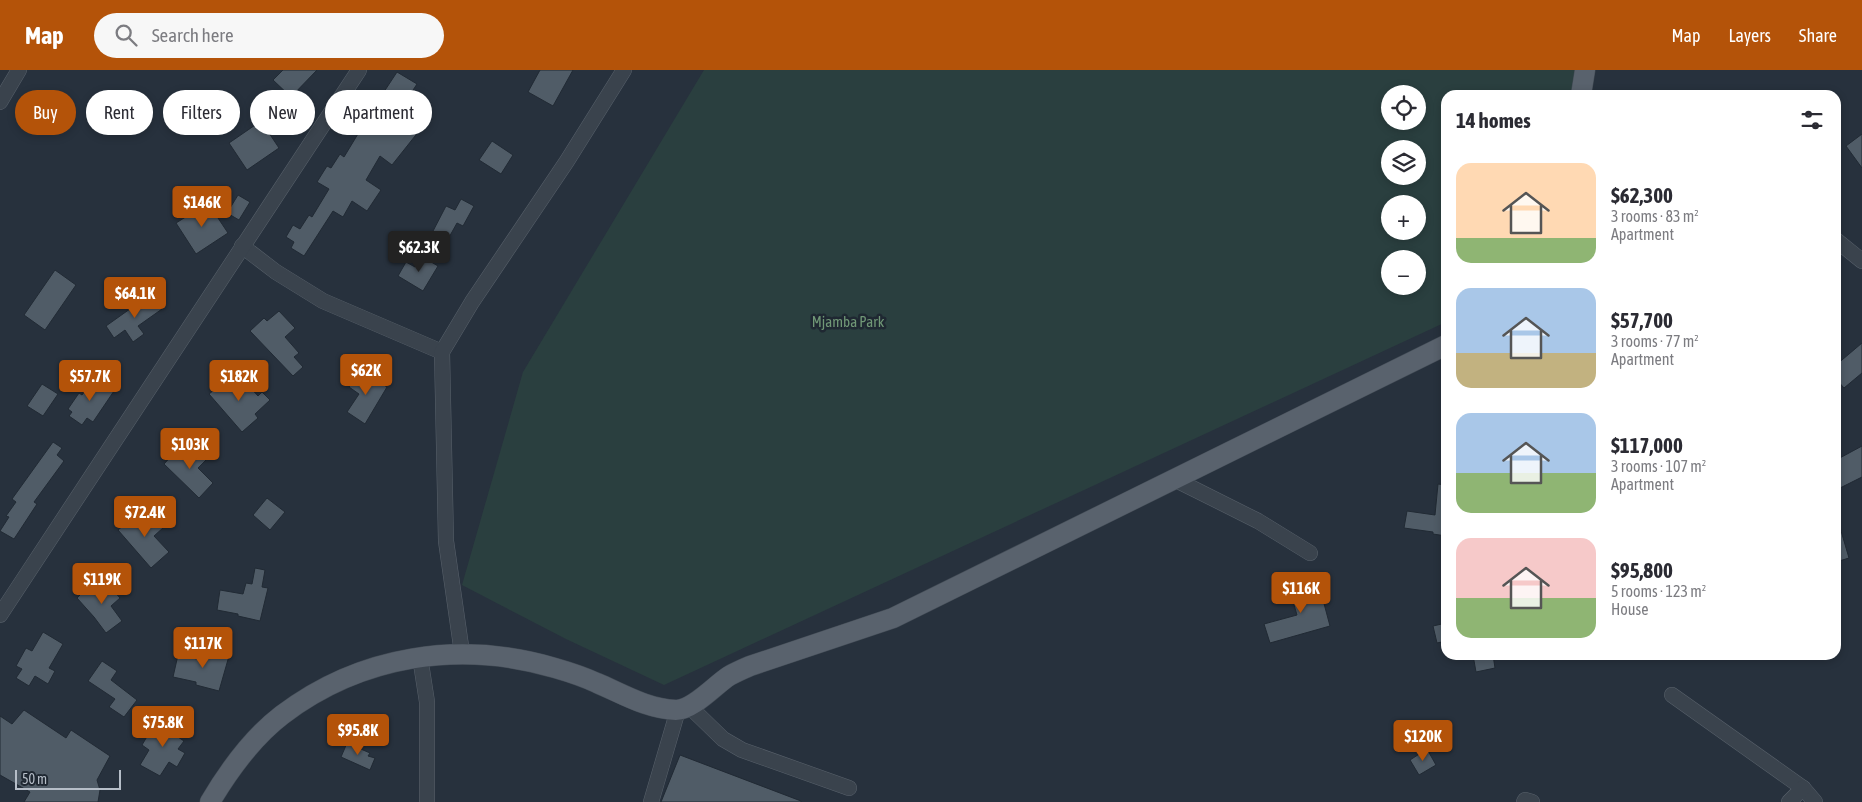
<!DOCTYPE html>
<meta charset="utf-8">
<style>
body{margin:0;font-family:"Asap Condensed",sans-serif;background:#f7f7f7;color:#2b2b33;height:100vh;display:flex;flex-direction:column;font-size:19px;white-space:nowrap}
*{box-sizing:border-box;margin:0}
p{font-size:16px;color:#7c7c81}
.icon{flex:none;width:28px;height:28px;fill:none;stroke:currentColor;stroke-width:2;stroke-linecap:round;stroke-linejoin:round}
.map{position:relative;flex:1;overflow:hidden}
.drawer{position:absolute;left:1441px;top:20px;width:400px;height:570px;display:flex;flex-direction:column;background:#fff;border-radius:15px;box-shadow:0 2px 8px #0003}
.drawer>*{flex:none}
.guide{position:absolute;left:15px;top:20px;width:475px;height:45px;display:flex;gap:10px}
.fabs{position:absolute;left:1381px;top:15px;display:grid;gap:10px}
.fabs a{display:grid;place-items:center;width:45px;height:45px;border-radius:50%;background:#fff;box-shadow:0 2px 8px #0003;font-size:25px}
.scale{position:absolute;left:15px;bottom:12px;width:106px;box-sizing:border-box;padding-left:5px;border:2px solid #b6bec8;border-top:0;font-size:14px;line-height:18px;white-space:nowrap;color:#b6bec8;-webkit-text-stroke:4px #1f2832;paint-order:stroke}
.price{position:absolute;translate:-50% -42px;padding:0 11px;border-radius:5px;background:#b45309;color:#fff;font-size:16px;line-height:32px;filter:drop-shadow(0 1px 2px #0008)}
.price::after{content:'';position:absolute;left:50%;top:30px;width:15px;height:11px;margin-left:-8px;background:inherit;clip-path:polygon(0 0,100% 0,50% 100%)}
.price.active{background:#222;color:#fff}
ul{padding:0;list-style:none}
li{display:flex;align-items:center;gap:15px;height:125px;padding:0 15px}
li span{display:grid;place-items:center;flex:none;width:140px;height:100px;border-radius:15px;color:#555}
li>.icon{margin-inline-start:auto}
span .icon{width:60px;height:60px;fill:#fffc;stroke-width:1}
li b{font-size:21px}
h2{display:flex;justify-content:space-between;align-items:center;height:60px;padding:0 15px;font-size:21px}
.chip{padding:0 18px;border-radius:22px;background:#fff;box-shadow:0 2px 8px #0003;font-size:18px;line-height:45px}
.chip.active{background:#b45309;color:#fff}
header{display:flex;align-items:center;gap:30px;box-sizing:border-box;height:70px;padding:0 25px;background:#b45309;color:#fff}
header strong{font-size:24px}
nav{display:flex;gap:28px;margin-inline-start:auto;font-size:18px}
.search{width:350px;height:45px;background:#f7f7f7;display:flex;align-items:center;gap:12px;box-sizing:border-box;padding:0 18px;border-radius:28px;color:#7c7c81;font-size:19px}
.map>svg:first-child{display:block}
.green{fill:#2a3f3f;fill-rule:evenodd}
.building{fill:#505c67;stroke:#212a34}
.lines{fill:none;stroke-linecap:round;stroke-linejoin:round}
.minor-casing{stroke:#58616b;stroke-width:16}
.major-casing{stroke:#434c56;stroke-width:21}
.minor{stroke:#3a434d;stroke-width:15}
.major{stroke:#59626d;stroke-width:20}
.labels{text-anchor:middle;stroke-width:5;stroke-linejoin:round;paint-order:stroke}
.park-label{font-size:15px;fill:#709776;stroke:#1f2832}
</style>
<header>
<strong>Map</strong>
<div class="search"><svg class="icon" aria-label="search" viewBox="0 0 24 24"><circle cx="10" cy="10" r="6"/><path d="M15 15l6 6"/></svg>Search here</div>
<nav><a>Map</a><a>Layers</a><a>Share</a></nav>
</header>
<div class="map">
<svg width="1862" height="732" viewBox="0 0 1862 732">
<rect width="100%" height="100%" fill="#27313d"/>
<path class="green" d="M704 0H1575L1571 25H1446V252L664 615 566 569 462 515 523 302ZM1390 24H1418V51H1390ZM1390 79H1418V106H1390ZM1390 134H1418V161H1390ZM1390 189H1418V216H1390Z"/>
<g class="building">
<polygon points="283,0 317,0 291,27 273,10"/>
<polygon points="540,0 573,0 553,36 528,22"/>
<polygon points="397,2 417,14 400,40 423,56 392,95 380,86 366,110 381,120 367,141 352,131 343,147 333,141 304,186 291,178 294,172 286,167 293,155 300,159 309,145 312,147 329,119 317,112 327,96 331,98 340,84 344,87 367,49 362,46 371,31 376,34"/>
<polygon points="261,51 279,78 247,100 229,73"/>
<polygon points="1862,64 1862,98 1846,76"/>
<polygon points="492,71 513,85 501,104 479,90"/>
<polygon points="238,125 250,132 239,150 227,143"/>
<polygon points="461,129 474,136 463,156 457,153 447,171 432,163 446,136 455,140"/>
<polygon points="208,133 228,163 196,184 176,153"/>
<polygon points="421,186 438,196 423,221 398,206 406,192 415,197"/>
<polygon points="55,200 76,215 45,260 24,245"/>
<polygon points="151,224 162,239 138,256 144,264 133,272 125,260 114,268 106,256"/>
<polygon points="279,241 295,258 285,267 299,283 294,287 303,297 293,306 250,261 264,248 267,251"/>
<polygon points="1862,273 1862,303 1844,318 1836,309 1836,295"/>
<polygon points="360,300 387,317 365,354 347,342 359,324 349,317"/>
<polygon points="238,304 258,326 262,322 270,330 255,344 258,348 242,362 209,324 224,312 226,315"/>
<polygon points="95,307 114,321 93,352 87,348 82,355 69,346 72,342 68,339 79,323 82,325"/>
<polygon points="42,314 58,324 43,346 27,336"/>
<polygon points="53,372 62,378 57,385 64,391 34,432 37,434 14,469 0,461 9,447 6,446 16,432 12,429"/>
<polygon points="192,374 207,389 198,398 213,413 199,428 164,394 176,381 181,385"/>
<polygon points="1862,376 1862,407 1836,420 1836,390"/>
<polygon points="1438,414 1446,415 1446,466 1433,464 1433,462 1404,458 1407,441 1435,445"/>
<polygon points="267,428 285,442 270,460 253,445"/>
<polygon points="150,440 164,457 154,466 169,482 151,498 118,460 131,449 135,454"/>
<polygon points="1836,454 1839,454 1849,488 1836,492"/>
<polygon points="255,498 265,500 262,517 268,518 260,551 238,546 238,544 217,540 220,520 243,524 246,513 252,514"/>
<polygon points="103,509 120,528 111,536 122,551 106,563 94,547 77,528 88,517 91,520"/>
<polygon points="1318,511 1330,556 1270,573 1264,554 1297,545 1289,518"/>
<polygon points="1446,553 1446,571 1437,573 1433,556"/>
<polygon points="43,562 63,574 49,598 55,601 48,614 35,606 29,616 16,608 22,599 16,596 26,578 32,581"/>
<polygon points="205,579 229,586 219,621 196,615 196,612 173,607 178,585 202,590"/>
<polygon points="1473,585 1493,585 1495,598 1476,602"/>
<polygon points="102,591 117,601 111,610 137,630 124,647 109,637 115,629 88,611"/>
<polygon points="24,640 66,668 71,660 110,686 97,710 100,720 98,732 24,732 30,722 0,705 0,646 12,654"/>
<polygon points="169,647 184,656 178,667 184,671 178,679 185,683 177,697 169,692 160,706 140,695 149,680 142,675 152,658 160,663"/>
<polygon points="347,673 370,683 368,686 375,688 370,700 341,687"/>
<polygon points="1427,679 1436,695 1419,705 1410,690"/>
<polygon points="680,685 801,731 801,732 661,732"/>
</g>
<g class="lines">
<defs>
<g id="minor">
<polyline points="0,32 19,0"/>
<polyline points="1836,170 1862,191"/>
<polyline points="242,176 276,202 323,231 442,282"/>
<polyline points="1174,409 1258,451 1310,483"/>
<polyline points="0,545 359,0"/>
<polyline points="462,583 446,471 442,282 472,232 567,91 624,0"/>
<polyline points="420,587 427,632 427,732"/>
<polyline points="1672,625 1803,718 1815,732"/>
<polyline points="689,636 723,669 742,680 849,718"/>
<polyline points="651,732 678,640"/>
<polyline points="1524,732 1525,730 1532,732"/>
<polyline points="1789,732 1803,718"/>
</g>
<g id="major">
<polyline points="1581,25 1585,0"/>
<path d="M210 732C229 700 252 668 282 645 361 585 460 570 555 598 569 602 584 607 597 613 623 624 647 639 676 640 693 640 715 615 729 606 736 602 743 599 750 596L893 548 1446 275"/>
</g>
</defs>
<use href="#minor" class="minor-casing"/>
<use href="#major" class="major-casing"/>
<use href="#minor" class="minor"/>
<use href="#major" class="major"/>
</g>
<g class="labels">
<g class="park-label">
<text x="848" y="257">Mjamba Park</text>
</g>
</g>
</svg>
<div class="fabs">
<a><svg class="icon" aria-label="locate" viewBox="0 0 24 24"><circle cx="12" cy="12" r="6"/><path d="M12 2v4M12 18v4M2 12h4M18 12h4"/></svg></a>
<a><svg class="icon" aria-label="layers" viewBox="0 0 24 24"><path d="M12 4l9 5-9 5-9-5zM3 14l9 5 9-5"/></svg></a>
<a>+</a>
<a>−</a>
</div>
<div class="scale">50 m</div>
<b class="price" style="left:202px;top:158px">$146K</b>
<b class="price active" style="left:419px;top:203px">$62.3K</b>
<b class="price" style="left:135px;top:249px">$64.1K</b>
<b class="price" style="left:366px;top:326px">$62K</b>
<b class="price" style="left:90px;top:332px">$57.7K</b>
<b class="price" style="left:239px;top:332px">$182K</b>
<b class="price" style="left:190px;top:400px">$103K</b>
<b class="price" style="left:145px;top:468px">$72.4K</b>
<b class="price" style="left:102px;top:535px">$119K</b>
<b class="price" style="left:1301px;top:544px">$116K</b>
<b class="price" style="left:203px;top:599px">$117K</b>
<b class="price" style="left:163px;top:678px">$75.8K</b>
<b class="price" style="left:358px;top:686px">$95.8K</b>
<b class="price" style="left:1423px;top:692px">$120K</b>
<div class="guide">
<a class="chip active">Buy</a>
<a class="chip">Rent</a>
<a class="chip">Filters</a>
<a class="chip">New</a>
<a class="chip">Apartment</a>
</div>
<section class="drawer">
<h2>14 homes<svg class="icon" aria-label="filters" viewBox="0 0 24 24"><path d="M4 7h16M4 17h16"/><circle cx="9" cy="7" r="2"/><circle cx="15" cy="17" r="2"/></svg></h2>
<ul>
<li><span style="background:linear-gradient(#ffd9b3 75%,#8fb573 0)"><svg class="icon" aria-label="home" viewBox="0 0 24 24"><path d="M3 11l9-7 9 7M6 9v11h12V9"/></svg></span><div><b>$62,300</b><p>3 rooms · 83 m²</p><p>Apartment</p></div></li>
<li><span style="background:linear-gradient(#a9c7e8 65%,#c2b280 0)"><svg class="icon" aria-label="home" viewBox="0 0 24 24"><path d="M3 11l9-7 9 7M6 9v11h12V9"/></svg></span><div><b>$57,700</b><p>3 rooms · 77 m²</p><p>Apartment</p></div></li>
<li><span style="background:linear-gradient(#a9c7e8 60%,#8fb573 0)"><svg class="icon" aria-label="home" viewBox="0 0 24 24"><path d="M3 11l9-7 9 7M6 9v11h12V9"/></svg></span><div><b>$117,000</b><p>3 rooms · 107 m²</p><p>Apartment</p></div></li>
<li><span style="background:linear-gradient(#f6c9c9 60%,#8fb573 0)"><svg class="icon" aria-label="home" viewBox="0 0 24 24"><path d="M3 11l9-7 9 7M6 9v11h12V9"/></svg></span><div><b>$95,800</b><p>5 rooms · 123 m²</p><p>House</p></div></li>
</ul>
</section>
</div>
